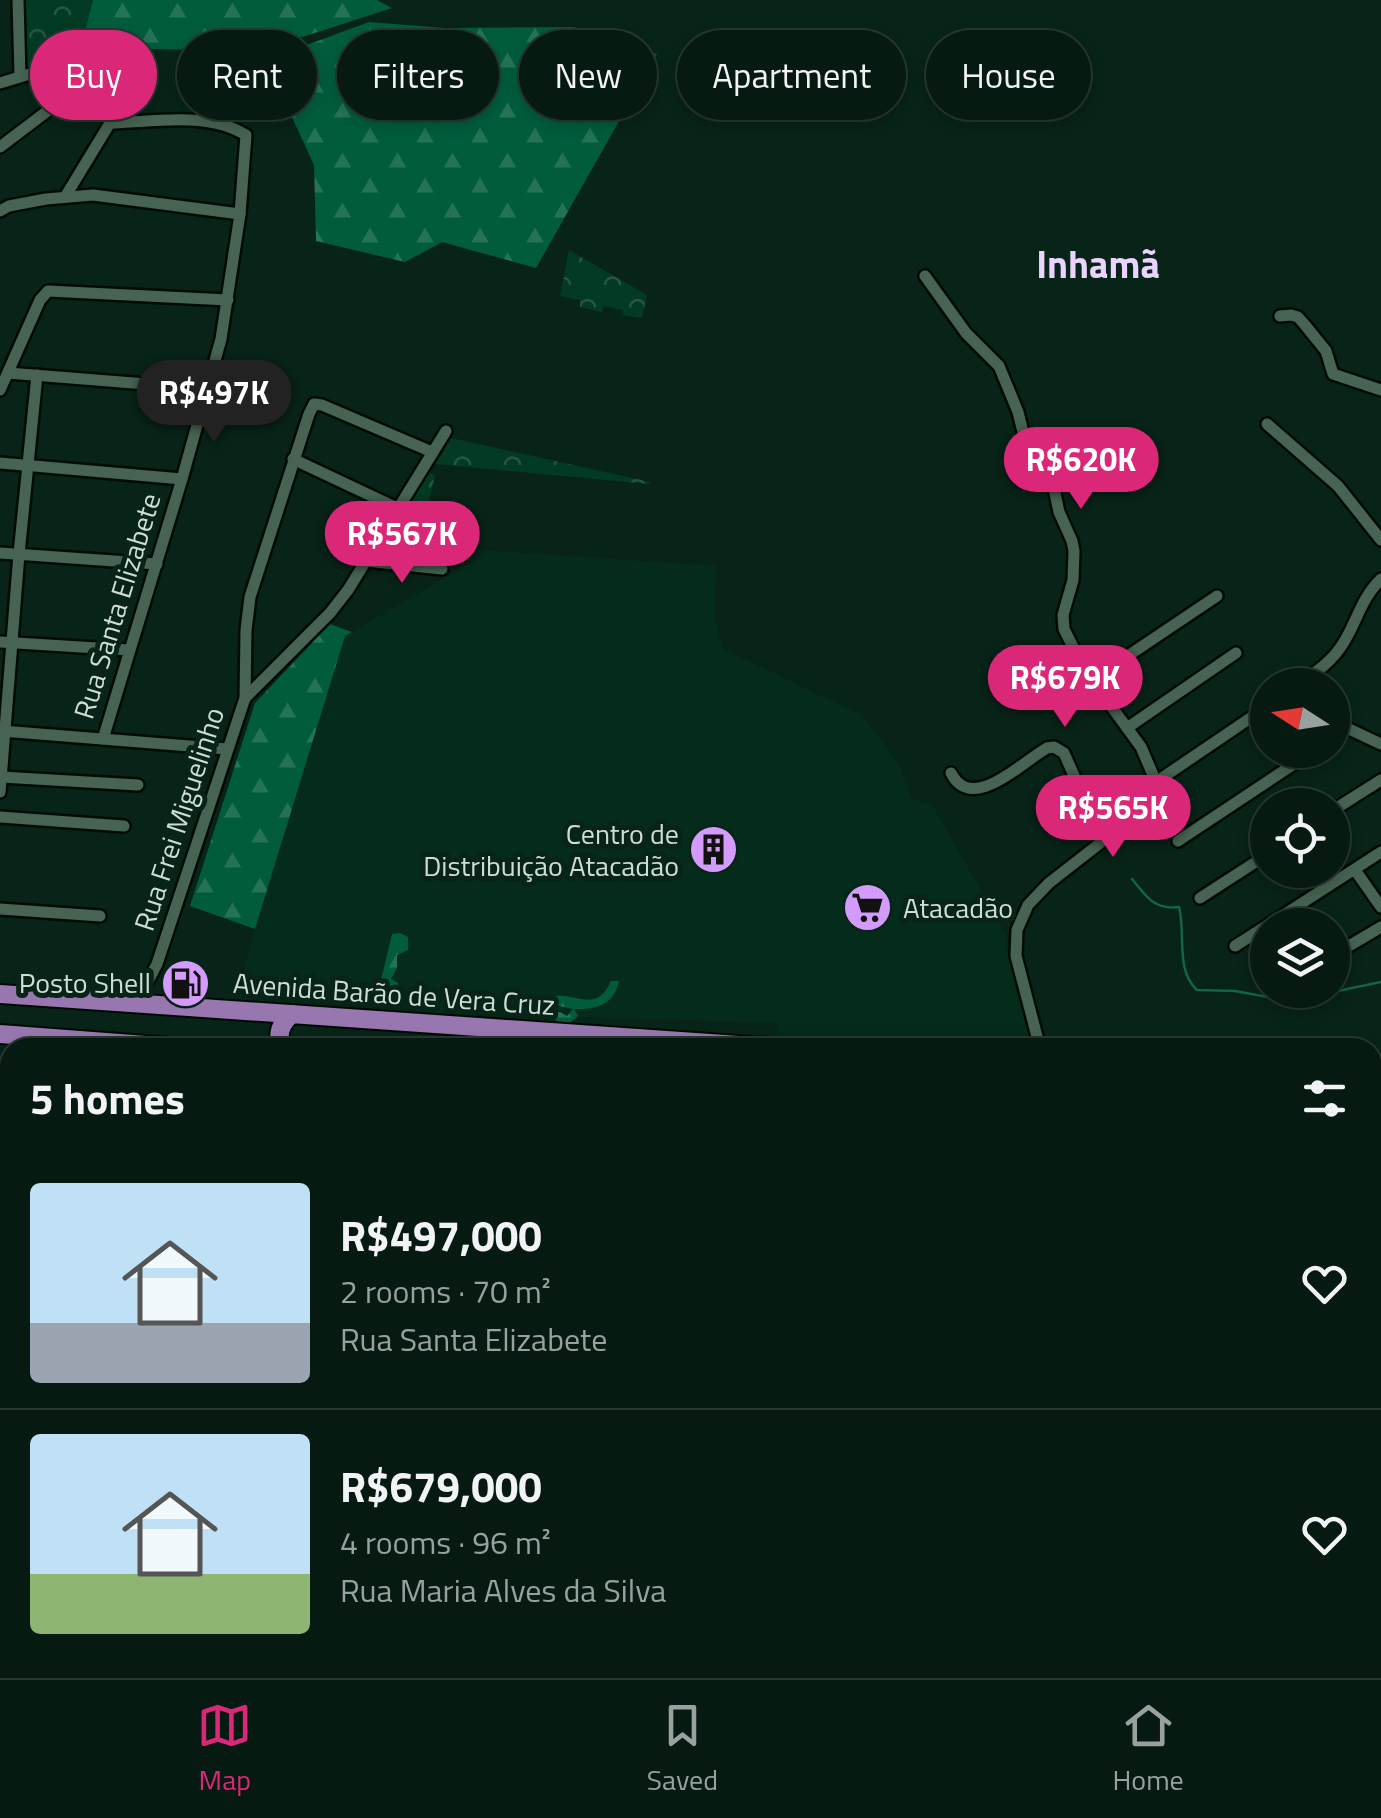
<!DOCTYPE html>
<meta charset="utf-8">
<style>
body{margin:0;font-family:"Titillium Web",sans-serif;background:#0f231a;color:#f1f3f6;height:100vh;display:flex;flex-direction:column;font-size:38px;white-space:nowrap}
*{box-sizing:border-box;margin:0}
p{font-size:32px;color:#98a19f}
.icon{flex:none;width:55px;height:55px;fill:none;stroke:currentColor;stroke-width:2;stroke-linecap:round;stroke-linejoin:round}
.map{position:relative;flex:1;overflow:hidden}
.panel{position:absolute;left:0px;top:1038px;width:1382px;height:642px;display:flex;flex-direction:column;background:#061a11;border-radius:30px 30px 0 0;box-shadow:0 5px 15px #0003,0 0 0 2px #273831}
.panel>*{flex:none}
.hud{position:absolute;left:30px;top:30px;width:1322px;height:90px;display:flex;gap:20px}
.needle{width:65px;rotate:282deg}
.buttons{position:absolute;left:1250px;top:668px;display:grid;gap:20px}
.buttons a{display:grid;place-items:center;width:100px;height:100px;border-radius:50%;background:#061a11;box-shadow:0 5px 15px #0003,0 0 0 2px #273831;font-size:50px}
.price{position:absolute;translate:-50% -85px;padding:0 22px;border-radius:35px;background:#db2777;color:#fff;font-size:32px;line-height:65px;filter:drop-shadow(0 2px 5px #0008)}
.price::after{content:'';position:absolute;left:50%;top:60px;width:30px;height:22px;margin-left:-15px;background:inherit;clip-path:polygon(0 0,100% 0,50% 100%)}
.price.current{background:#222;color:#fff}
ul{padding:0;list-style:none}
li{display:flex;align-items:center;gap:30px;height:250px;padding:0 30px}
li+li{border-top:2px solid #273831}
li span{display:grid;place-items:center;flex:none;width:280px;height:200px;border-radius:10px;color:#555}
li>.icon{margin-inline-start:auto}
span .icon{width:120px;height:120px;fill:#fffc;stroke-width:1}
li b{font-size:42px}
h2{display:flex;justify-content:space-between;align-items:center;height:120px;padding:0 30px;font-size:42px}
.tag{padding:0 35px;border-radius:45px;background:#061a11;box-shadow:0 5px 15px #0003,0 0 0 2px #273831;font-size:35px;line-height:90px}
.tag.current{background:#db2777;color:#fff}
.tabs{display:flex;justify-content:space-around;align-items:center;height:140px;border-top:2px solid #273831;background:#061a11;font-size:28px;color:#98a19f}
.tabs a{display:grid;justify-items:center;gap:5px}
.tabs .current{color:#db2777}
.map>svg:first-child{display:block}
.built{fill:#052b1b}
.forest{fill:url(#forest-firs)}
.park{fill:url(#park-crowns)}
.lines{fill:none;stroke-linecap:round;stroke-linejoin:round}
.stream{stroke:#146544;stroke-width:2.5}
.minor-casing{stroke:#000c03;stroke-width:16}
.highway-casing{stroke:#000c03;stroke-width:22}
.minor{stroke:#466353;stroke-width:11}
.highway{stroke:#9877b0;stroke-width:18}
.labels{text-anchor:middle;stroke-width:10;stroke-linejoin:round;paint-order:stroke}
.street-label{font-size:28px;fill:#ceded5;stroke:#082317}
.poi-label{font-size:28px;fill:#ceded5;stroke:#082317;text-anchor:end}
.district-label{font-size:38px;font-weight:bold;fill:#ead3fc;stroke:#082317}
</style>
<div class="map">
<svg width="1381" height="1678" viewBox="0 0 1381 1678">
<defs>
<pattern id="forest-firs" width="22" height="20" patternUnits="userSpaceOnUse" patternTransform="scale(2.5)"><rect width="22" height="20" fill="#015c3c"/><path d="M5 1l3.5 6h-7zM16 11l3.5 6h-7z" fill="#257357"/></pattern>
<pattern id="park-crowns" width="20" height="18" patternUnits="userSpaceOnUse" patternTransform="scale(2.5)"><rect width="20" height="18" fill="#023a24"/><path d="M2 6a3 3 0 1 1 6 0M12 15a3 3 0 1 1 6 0" fill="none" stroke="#265643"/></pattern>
</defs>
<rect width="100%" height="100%" fill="#082317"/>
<polygon class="built" points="482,550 716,566 715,618 722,648 863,716 898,763 912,798 933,806 1006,934 1008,956 1033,1047 875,1047 777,1041 777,1023 444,1013 375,1004 236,998 255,929 345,636 480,557"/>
<g class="forest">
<polygon points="93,0 377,0 392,8 259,51 102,48 78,56"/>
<polygon points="369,22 445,28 574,27 657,54 536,268 442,242 405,262 316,241 314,165 278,87 304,46"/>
<polygon points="330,624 352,632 345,636 255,929 190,906 255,703"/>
<polygon points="400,933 408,937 408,950 397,955 397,968 391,979 398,983 398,987 393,990 379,989 392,934"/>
<path d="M611 981H619C614 1005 596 1010 574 1009L578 1016 570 1023 556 1021 552 1014 560 1012 567 1016 573 1009 550 1004 546 998C574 988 595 1017 611 981Z"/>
</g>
<g class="park">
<polygon points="22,0 93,0 78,56 24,72"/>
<polygon points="569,250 647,295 642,318 622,315 623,310 604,306 602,312 580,307 580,300 560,296"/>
<polygon points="451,438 646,481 650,482 649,484 436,464"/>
<polygon points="427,473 435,475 419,545 384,542"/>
</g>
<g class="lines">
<path class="stream" d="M1132 879C1147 897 1154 910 1179 907 1186 933 1175 970 1197 990L1235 991 1290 1001 1381 982"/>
<defs>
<g id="minor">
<polyline points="18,0 20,76"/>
<polyline points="0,83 73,61"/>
<polyline points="0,147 50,109"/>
<path d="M65 197 110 123C153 122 208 111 246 135L240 214 221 339 182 479 103 739"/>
<polyline points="0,211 9,206 46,199 93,195 240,214"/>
<polyline points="925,276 966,333 999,366 1018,412 1026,444 1045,462 1050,470 1059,512 1072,541 1074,551 1073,580 1063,615 1064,629 1084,669 1141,747 1156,782"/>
<polyline points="1280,316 1291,315 1298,317 1305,325 1326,351 1333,374 1381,390"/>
<polyline points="8,373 209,389"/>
<polyline points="0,390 40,300 48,291 228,300"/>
<polyline points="1267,424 1338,486 1381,540"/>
<polyline points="293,459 399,509"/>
<polyline points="0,463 182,479"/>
<polyline points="0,553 157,564"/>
<polyline points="366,561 442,569"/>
<polyline points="0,642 129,650"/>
<polyline points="1092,680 1217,596"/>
<path d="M1298 685C1313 674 1330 663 1340 648 1356 626 1360 599 1381 579"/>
<polyline points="245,698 330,613 348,590 446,431"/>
<polyline points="1332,718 1347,728 1381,744"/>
<polyline points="1127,728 1236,653"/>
<polyline points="2,731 227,749"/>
<path d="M951 773C972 814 1022 762 1047 748L1054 747 1064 753 1086 803 1109 834"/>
<polyline points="1,777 138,785"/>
<polyline points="0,792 19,554 37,375"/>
<polyline points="1332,811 1381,780"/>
<polyline points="0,817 124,826"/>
<polyline points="1178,841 1315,750"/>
<polyline points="1355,870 1381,907"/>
<polyline points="1200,898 1268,854"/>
<polyline points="0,909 100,916"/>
<polyline points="1268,925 1381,852"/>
<polyline points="1235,946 1268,925"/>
<polyline points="1332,956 1381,927"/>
<polyline points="136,1004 157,964 245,698 246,630 250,597 309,414 314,404 322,405 432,452"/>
<polyline points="1040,1048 1016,956 1017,930 1028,905 1049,883 1099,844 1156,782 1268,706"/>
<polyline points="0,1115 10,1116"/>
<polyline points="0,1180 10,1182"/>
<polyline points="0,1252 10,1254"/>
<polyline points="0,1315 10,1317"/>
<polyline points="1372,1329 1381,1316"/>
<polyline points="1372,1372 1381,1374"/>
<polyline points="0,1376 10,1378"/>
<polyline points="1372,1435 1381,1435"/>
<polyline points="1372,1490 1381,1515"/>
<polyline points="0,1497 10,1435"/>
<polyline points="0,1576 10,1579"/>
<polyline points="0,1638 10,1640"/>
<polyline points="1372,1644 1381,1641"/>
<polyline points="156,1670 195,1678"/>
<polyline points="288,1670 289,1678"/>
<polyline points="378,1670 379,1678"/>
<polyline points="471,1670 472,1678"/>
<polyline points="577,1670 578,1678"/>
<polyline points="647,1670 648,1678"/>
<polyline points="839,1670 840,1678"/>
<polyline points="916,1670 917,1678"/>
<polyline points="1045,1670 1052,1678"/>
<polyline points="1174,1670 1186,1678"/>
<polyline points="197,1678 252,1670"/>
<polyline points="803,1678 803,1670"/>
<polyline points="1016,1678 1017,1670"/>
<polyline points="1128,1678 1133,1670"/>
<polyline points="1295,1678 1313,1670"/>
</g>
<g id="highway">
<polyline points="0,994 783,1048"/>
<polyline points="0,1034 185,1048"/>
<path d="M282 1048C276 1034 281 1023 292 1014"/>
<polyline points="1372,1083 1381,1083"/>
<polyline points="1372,1127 1381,1128"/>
<polyline points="1372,1141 1381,1142"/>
</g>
</defs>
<use href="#minor" class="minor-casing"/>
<use href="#highway" class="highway-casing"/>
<use href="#minor" class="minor"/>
<use href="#highway" class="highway"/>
</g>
<defs>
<symbol id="building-disc" viewBox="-11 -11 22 22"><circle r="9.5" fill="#d39cfc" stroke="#082317"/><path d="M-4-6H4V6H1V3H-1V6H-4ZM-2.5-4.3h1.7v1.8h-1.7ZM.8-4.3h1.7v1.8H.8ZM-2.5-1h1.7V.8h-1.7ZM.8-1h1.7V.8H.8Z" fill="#111"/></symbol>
<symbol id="supermarket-disc" viewBox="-11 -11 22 22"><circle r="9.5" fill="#d39cfc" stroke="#082317"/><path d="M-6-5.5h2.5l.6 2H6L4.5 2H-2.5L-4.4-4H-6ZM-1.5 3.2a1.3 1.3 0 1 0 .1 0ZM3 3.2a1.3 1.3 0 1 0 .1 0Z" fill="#111"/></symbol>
<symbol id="fuel-disc" viewBox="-11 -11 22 22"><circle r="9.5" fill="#d39cfc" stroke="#082317"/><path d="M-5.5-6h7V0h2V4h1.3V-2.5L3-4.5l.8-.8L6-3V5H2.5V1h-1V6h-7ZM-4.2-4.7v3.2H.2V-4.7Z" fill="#111"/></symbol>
</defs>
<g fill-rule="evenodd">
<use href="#building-disc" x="686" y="822" width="55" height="55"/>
<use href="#supermarket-disc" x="840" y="880" width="55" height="55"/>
<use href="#fuel-disc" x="158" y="956" width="55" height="55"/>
</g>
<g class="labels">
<g class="street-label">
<text transform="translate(117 606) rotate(-73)" y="10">Rua Santa Elizabete</text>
<text transform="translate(179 819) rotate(-72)" y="10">Rua Frei Miguelinho</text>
<text transform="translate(394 994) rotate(4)" y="10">Avenida Barão de Vera Cruz</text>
</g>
<g class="poi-label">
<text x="679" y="844">Centro de<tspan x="679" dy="32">Distribuição Atacadão</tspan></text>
<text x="903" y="918" text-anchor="start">Atacadão</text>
<text x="151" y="993">Posto Shell</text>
</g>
<g class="district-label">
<text x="1098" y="278">Inhamã</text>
</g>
</g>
</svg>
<div class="buttons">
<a><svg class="needle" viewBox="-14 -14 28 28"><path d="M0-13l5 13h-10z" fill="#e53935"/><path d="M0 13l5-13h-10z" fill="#98a19f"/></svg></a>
<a><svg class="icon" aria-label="locate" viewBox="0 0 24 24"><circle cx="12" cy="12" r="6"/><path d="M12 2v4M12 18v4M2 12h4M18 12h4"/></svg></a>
<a><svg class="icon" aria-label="layers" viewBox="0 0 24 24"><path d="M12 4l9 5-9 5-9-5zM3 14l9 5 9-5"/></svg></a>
</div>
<b class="price current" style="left:214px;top:445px">R$497K</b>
<b class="price" style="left:1081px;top:512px">R$620K</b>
<b class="price" style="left:402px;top:586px">R$567K</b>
<b class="price" style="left:1065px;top:730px">R$679K</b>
<b class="price" style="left:1113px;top:860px">R$565K</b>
<div class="hud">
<a class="tag current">Buy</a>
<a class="tag">Rent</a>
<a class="tag">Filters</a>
<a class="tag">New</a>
<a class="tag">Apartment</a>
<a class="tag">House</a>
</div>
<section class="panel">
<h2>5 homes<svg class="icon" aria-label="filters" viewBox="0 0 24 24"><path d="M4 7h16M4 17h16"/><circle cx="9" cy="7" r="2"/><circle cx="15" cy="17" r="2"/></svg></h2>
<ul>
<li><span style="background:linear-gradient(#bfe0f5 70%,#9aa5b1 0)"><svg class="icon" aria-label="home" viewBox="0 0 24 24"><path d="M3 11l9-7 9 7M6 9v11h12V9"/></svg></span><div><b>R$497,000</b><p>2 rooms · 70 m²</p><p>Rua Santa Elizabete</p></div><svg class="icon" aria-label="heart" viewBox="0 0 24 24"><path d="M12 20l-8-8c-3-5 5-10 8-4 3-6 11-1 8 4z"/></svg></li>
<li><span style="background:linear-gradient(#bfe0f5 70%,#8fb573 0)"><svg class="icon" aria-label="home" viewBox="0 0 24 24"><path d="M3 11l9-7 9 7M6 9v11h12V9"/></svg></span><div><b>R$679,000</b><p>4 rooms · 96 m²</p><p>Rua Maria Alves da Silva</p></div><svg class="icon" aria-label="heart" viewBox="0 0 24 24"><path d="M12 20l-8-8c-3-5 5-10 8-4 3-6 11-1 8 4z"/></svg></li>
</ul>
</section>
</div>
<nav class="tabs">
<a class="current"><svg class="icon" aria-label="map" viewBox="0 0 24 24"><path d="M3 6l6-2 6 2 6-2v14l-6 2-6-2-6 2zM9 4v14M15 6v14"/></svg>Map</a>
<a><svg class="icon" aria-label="saved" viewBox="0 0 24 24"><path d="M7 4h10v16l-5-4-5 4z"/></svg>Saved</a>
<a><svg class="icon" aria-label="home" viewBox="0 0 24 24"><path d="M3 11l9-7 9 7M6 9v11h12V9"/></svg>Home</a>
</nav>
